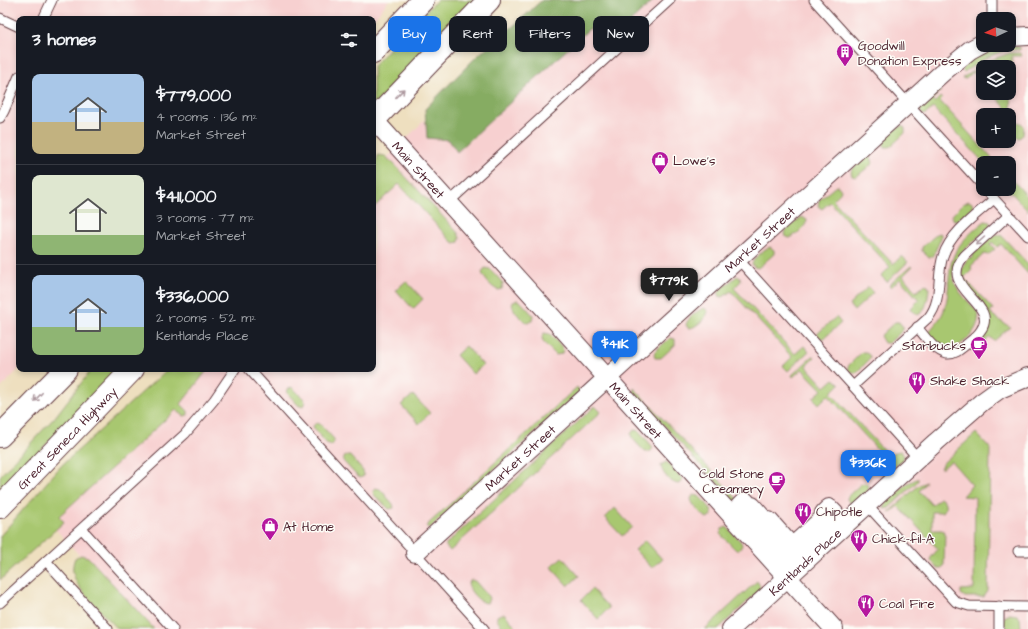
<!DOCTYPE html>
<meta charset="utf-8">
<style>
body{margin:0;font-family:"Architects Daughter",sans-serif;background:#242831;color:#f1f3f6;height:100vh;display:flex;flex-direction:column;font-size:15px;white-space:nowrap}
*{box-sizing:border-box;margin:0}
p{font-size:13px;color:#9ea1a6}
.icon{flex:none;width:22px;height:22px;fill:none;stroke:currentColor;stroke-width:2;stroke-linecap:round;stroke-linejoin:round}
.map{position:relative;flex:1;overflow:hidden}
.sheet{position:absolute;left:16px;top:16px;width:360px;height:356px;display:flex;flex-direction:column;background:#171b24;border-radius:8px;box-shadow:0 2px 6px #0003}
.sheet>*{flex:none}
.guide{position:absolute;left:388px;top:16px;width:380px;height:36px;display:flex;gap:8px}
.needle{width:26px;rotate:266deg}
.buttons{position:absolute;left:976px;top:12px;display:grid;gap:8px}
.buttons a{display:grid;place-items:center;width:40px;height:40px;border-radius:8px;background:#171b24;box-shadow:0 2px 6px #0003;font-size:20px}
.price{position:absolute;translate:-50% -34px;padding:0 9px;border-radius:8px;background:#1a73e8;color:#fff;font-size:13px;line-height:26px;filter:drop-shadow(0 1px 2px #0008)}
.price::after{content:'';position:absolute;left:50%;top:24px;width:12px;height:9px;margin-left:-6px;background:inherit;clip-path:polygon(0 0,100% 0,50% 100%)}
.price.on{background:#222;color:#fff}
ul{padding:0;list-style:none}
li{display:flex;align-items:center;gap:12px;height:100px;padding:0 16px}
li+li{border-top:1px solid #363941}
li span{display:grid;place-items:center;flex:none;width:112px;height:80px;border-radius:8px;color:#555}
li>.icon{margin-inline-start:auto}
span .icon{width:48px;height:48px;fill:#fffc;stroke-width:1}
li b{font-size:17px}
h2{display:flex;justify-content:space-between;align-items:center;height:48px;padding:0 16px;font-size:17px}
.chip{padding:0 14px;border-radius:8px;background:#171b24;box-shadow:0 2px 6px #0003;font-size:14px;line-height:36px}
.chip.on{background:#1a73e8;color:#fff}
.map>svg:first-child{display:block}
.built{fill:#f7d0d0;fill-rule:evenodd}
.green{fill:#a8c76f;stroke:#79734d}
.forest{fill:#86ac62;stroke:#686646}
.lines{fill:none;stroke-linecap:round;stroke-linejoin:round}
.lane-casing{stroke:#633c41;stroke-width:11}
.street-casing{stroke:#633c41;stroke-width:20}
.primary-casing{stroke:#633c41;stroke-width:24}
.lane{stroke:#fff;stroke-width:9}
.street{stroke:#fff;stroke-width:18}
.primary{stroke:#fff;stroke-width:22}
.oneway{stroke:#ae9aa0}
.labels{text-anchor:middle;stroke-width:3;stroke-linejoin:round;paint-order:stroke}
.poi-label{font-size:13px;fill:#4a1f2b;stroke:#fdfcf7;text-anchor:start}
.street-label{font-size:13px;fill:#4a1f2b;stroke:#fdfcf7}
</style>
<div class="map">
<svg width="1028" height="629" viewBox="0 0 1028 629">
<rect width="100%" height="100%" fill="#fdfcf7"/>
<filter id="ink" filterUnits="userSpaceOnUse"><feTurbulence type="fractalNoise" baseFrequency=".025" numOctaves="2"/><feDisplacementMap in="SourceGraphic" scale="8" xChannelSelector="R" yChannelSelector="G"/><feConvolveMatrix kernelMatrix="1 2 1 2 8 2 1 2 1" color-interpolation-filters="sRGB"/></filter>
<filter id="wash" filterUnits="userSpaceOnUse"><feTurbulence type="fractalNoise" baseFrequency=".012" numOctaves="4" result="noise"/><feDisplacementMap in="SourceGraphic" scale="16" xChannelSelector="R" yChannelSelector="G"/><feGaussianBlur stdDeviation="0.9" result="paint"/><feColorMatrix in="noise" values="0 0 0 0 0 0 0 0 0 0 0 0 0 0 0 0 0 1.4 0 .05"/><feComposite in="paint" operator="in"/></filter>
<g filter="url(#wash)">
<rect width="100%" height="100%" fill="#eedfbf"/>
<g class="built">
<polygon points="0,0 389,0 373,20 19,19 19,369 0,389"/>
<path d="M546 0H1028V629H147L36 508 177 369H373V172L504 40ZM983 19H1009V45H983ZM983 67H1009V93H983ZM983 115H1009V141H983ZM983 163H1009V189H983Z"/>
</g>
<g class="green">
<polygon points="437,0 475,0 373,106 373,66"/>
<path d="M1011 46 1020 47V50C998 48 982 61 964 72L962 70C972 54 993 48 1011 46Z"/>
<path d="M1010 53H1020L1022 56H1012L1011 121C1023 123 1025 122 1023 135L1019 138 1016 137 1009 130V115H1004L1008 110 992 93H1009V67H983V83L973 72 966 79 962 78 990 60Z"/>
<polygon points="940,90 941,91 932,100 935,102 940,97 942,99 940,101 996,163 984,163 933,108 926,114 923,115 919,110 920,107"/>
<path d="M902 126 905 128V133L890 147H885L883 143C885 137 895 128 902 126Z"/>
<polygon points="378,155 385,156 394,164 458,233 460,238 459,242 454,243 451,241 399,184 373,208 373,161 377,160"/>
<polygon points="867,156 871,157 873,163 856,177 852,176 851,172 852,169"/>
<polygon points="1009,176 1028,197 1028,211 1008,189"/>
<polygon points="836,186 838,186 841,190 840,193 833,200 893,264 902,256 908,262 887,282 881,276 890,267 830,202 822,209 818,206 819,200"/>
<polygon points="969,201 972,203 973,207 958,220 955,221 953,219 952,216 953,214 964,203"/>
<path d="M802 217 807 220C806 227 796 235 790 238L786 237 785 233 786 230Z"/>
<path d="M985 221 990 222V227C974 242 942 262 957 287 962 297 972 304 978 313 982 328 961 351 945 348 938 347 933 340 928 335V333C934 325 941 319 944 310 951 292 946 273 954 255 960 241 973 231 985 221Z"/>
<polygon points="940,233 941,234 941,238 933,256 929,258 922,251 922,247 937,234"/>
<path d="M997 234 1002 236 1028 264V274L1001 244 997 247 992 242 990 244 995 249 988 255 984 254 971 266 972 270 964 278 993 309 990 313 999 320 1010 327 994 341 990 337 979 347 976 344C992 329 992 314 978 298 973 293 967 288 963 282 958 273 963 263 970 257L971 259 974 257 972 255 993 236Z"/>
<path d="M770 247 774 250V254L758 268 754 267 752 264C754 257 764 249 770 247Z"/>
<path d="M911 266 912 267 903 276 916 292 925 285 928 286 929 288C928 298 927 310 918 315L910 309 919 300 900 279 891 287 889 285Z"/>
<path d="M485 268 490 269 503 283 502 289 498 290C492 288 483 278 482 272Z"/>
<polygon points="737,276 740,277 741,281 734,288 795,354 804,346 809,351 788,371 783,366 792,357 731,291 723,297 719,296 719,291"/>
<polygon points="406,281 423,299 413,309 396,290"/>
<polygon points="868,287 873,293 854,311 849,305"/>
<path d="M517 300 520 301 533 315 532 321 529 323C522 321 512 310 512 303Z"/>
<path d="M704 308 708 311C707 318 695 329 688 328L686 325C687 318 698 310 704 308Z"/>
<polygon points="836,317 841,323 822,340 817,334"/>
<polygon points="895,322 899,322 903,327 903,330 889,343 884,343 880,336"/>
<polygon points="544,333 550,334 562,347 563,351 561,354 556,355 543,342 542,338"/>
<polygon points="670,338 675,339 675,345 661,358 655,358 654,355 655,351"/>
<polygon points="466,346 483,365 473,374 456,355"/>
<polygon points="862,352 866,352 870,356 870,359 856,373 852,373 848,369 848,366"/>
<polygon points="813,356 815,357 806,366 825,387 834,379 840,384 831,393 890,457 895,452 901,451 904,456 903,459 888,473 883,473 880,469 887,460 828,395 819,404 813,398 822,390 802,369 793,377 792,375"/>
<polygon points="92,369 119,369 0,492 0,476 55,417"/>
<polygon points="168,369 208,369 181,404 188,411 188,415 184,416 176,410 59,516 64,522 0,580 0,536 62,465"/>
<polygon points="292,387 304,399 305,402 303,406 299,406 288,394 287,390"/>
<polygon points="577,387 580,391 429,529 426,526"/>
<polygon points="634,388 742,504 739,507 634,393"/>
<polygon points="413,395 430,413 419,424 401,405"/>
<polygon points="595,406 601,412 450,551 445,545"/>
<polygon points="316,423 320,424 334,439 334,442 332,445 328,445 315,430 313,426"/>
<polygon points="634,430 639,431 652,446 653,448 650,452 645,452 632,438 631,434"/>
<polygon points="976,433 990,448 988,591 984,597 965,597 961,594 961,590 974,589 975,497 962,496 972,485 951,461 943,468 940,468 943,463"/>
<polygon points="345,456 350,456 363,471 364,476 360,478 357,476 343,461"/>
<path d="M666 462 668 463 682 478V481L680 484C672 485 661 473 661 465Z"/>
<polygon points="919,478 917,482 889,508 884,509 885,504 908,483"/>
<path d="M926 482 919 491 932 505 940 498 943 499C946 503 946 509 943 512H932V530H942L945 532 944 565 943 568 941 569H938L930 559 938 549 898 506 891 512 888 513 919 485Z"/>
<polygon points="865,483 869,486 868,491 854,504 850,504 847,499 848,496 861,484"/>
<polygon points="375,488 380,489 393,504 394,508 389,509 374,495 373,491"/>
<path d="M693 495 699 496C704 502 714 508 711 516L707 518C701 514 692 505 691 499Z"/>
<polygon points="615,508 632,527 622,536 605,518"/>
<polygon points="727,527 741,542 742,545 740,549 736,550 721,535 722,529"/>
<polygon points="645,540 662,559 652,568 635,550"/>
<path d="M81 555 88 557 154 629H118C107 617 80 593 75 579 72 572 72 565 75 558Z"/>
<polygon points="562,557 579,576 568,586 551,567"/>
<path d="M471 580 475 581 488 596 489 599 487 603C479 603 468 590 468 583Z"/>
<polygon points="757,581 759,584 761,589 718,629 705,629"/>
<polygon points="592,589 609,608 598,619 581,600"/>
<polygon points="501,614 505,614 517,629 504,629 497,620 497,616"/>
<polygon points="1010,614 1017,615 1020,618 1021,629 1003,629 1004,617"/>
</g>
<polygon class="forest" points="542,0 654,0 626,26 589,29 457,152 449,140 427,138 425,109 477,56 517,23"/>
</g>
<g filter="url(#ink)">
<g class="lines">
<defs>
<g id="lane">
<polyline points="814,0 983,186"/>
<polyline points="0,18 19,27"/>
<polyline points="43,19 52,0"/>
<polyline points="992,19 992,0"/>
<polyline points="0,118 4,111 19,76"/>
<polyline points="985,189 1028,236"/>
<polyline points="448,203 670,0"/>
<polyline points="738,259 918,458"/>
<path d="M917 327C925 336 934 351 947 354 955 355 962 348 968 343 973 339 978 335 981 330 1000 303 935 288 965 255L1009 215"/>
<polyline points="249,369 484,629"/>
<path d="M853 386 928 318C943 300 936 277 943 256 951 232 976 215 994 199"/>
<polyline points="867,505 956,602 969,606 1028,607"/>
<polyline points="82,529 173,629"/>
<polyline points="1018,551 1028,551"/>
<polyline points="46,561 108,629"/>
<polyline points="0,603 185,434 214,400 235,369"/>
<polyline points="999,629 999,606"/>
</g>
<g id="street">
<polyline points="1009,37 1028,36"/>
<path id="s1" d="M374 120 834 629"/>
<path d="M745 501 751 508 752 506 767 523 769 521 792 547 826 516 824 513 829 508 835 514V518L830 525 797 556C791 560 787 560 782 555L739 507Z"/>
<path id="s2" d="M415 553 942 73 970 50 983 43"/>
<path id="s3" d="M731 629 936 442 982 402 1000 389 1028 377"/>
</g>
<g id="primary">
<polyline points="373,52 423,0"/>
<polyline points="373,121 489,0"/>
<polyline points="0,436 66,369"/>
<path id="s4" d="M0 507 133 369"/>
</g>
</defs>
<use href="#lane" class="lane-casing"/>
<use href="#street" class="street-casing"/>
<use href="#primary" class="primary-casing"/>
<use href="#lane" class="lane"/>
<use href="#street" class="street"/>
<use href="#primary" class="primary"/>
</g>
<defs><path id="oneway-shaft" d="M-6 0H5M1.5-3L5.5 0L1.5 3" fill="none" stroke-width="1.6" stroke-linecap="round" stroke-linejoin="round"/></defs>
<g class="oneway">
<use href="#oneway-shaft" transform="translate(400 93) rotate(-46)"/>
<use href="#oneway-shaft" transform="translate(980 241) rotate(138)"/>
<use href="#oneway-shaft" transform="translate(38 397) rotate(134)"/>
</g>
</g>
<defs>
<symbol id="building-pin" viewBox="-11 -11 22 30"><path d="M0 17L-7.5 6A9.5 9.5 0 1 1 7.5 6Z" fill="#b5179e" stroke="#fdfcf7"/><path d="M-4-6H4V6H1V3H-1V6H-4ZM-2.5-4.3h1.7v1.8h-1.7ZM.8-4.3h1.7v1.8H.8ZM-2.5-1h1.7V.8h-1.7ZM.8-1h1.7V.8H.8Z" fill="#fff"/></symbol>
<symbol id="shop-pin" viewBox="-11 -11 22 30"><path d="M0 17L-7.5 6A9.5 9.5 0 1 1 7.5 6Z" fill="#b5179e" stroke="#fdfcf7"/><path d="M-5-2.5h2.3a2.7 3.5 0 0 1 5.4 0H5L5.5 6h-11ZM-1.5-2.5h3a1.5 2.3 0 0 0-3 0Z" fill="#fff"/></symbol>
<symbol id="cafe-pin" viewBox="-11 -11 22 30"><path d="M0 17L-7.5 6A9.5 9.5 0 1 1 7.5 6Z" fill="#b5179e" stroke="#fdfcf7"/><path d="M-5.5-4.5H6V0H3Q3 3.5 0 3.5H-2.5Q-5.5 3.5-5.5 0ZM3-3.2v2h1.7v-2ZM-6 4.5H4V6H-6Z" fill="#fff"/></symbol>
<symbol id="restaurant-pin" viewBox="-11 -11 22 30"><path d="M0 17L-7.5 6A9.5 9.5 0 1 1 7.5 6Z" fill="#b5179e" stroke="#fdfcf7"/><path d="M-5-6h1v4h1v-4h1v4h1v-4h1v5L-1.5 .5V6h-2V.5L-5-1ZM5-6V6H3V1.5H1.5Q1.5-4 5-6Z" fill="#fff"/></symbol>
</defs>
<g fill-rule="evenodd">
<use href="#building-pin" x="835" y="42" width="20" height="27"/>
<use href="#shop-pin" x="650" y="150" width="20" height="27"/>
<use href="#cafe-pin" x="969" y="335" width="20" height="27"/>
<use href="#restaurant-pin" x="907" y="370" width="20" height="27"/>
<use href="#cafe-pin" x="767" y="470" width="20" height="27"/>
<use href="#restaurant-pin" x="793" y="501" width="20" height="27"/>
<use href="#shop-pin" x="260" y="516" width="20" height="27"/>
<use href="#restaurant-pin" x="849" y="528" width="20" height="27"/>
<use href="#restaurant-pin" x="856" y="593" width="20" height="27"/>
</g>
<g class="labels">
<g class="poi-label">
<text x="858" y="50">Goodwill<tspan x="858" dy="15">Donation Express</tspan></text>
<text x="673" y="165">Lowe's</text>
<text x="966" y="350" text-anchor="end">Starbucks</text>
<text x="930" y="385">Shake Shack</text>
<text x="764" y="478" text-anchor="end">Cold Stone<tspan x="764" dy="15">Creamery</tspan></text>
<text x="816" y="516">Chipotle</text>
<text x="283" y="531">At Home</text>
<text x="872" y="543">Chick-fil-A</text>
<text x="879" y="608">Coal Fire</text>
</g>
<g class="street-label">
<text dy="5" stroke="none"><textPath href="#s1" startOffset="67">Main Street</textPath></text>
<text dy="5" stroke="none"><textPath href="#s2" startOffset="466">Market Street</textPath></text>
<text dy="5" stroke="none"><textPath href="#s1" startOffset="391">Main Street</textPath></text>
<text dy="5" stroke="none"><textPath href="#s4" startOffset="96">Great Seneca Highway</textPath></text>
<text dy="5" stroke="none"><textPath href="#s2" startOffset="142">Market Street</textPath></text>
<text dy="5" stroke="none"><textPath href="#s3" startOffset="100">Kentlands Place</textPath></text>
</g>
</g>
</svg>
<div class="buttons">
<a><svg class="needle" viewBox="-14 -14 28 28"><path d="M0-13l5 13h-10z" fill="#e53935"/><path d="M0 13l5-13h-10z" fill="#9ea1a6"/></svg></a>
<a><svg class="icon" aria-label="layers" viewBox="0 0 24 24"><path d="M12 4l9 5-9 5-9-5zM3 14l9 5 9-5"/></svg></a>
<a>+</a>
<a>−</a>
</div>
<b class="price on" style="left:669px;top:302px">$779K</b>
<b class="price" style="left:615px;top:365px">$411K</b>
<b class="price" style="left:868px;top:484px">$336K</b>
<div class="guide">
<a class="chip on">Buy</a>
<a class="chip">Rent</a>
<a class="chip">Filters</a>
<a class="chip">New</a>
</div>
<section class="sheet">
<h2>3 homes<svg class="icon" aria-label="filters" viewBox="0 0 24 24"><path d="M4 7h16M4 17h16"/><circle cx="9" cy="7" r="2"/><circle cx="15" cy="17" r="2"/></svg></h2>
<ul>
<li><span style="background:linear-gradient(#a9c7e8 60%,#c2b280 0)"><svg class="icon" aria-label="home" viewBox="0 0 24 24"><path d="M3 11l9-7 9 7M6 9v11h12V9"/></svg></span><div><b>$779,000</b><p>4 rooms · 136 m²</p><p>Market Street</p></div></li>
<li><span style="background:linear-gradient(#dfe7d0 75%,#8fb573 0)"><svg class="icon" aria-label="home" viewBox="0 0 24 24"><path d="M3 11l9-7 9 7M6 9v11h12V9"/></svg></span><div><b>$411,000</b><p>3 rooms · 77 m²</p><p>Market Street</p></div></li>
<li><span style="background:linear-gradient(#a9c7e8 65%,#8fb573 0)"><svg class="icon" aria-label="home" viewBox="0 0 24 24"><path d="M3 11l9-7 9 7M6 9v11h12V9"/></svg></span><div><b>$336,000</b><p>2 rooms · 52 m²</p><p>Kentlands Place</p></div></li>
</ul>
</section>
</div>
